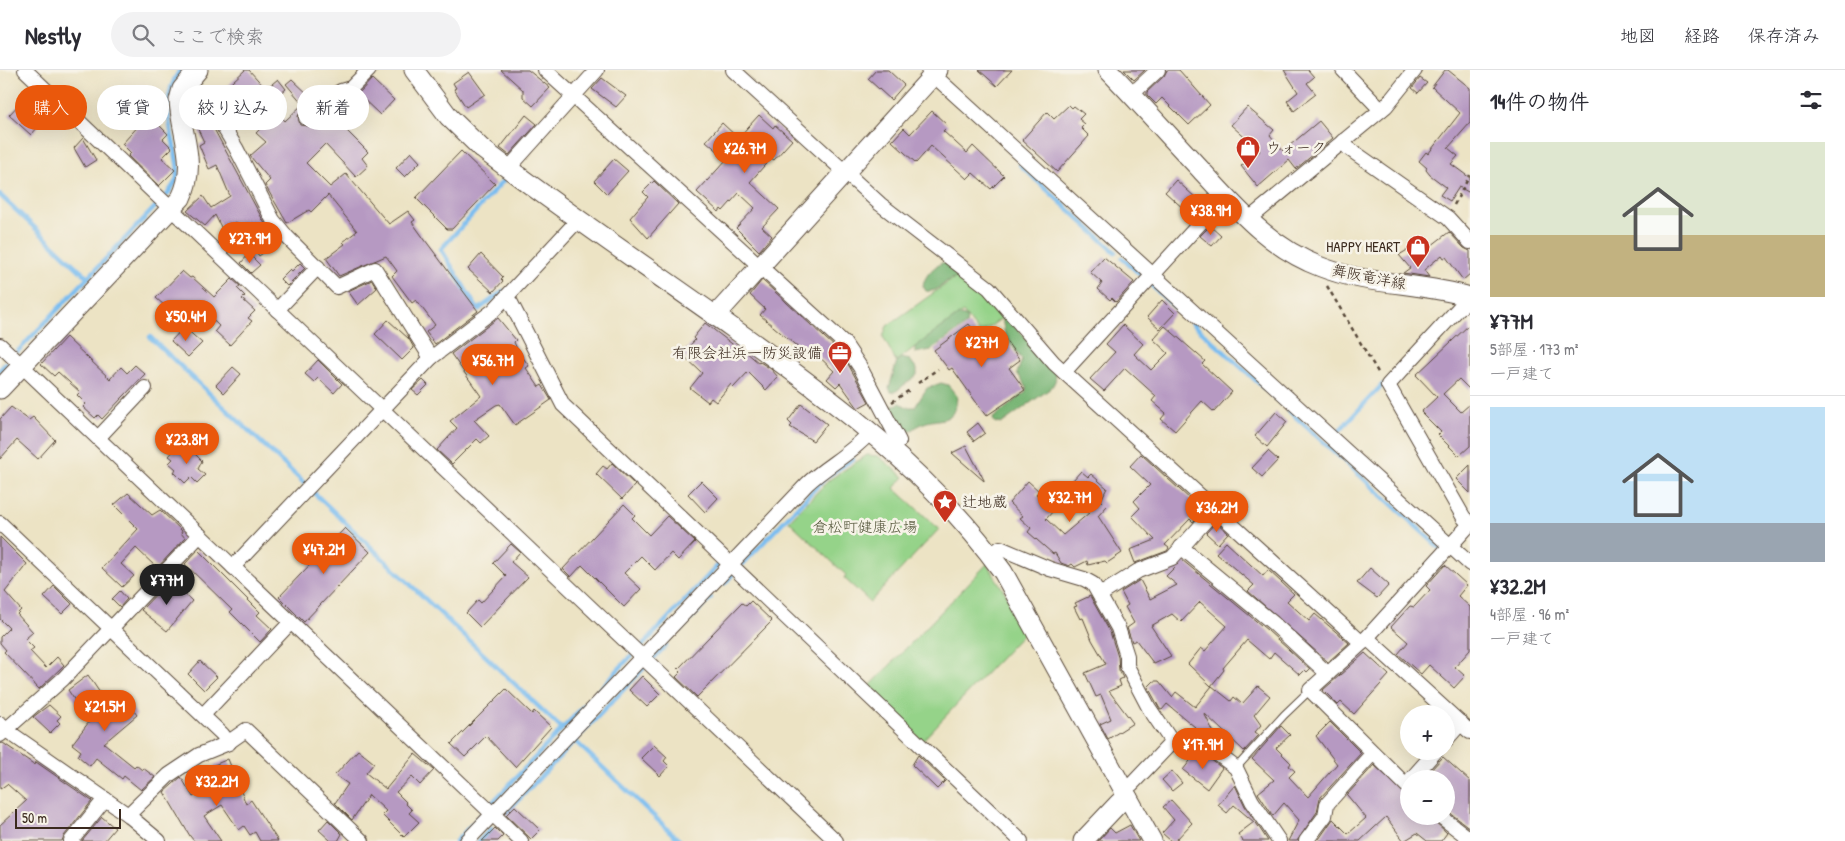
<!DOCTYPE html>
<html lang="ja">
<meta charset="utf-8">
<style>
body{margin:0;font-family:"Patrick Hand","Klee One",sans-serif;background:#f2f2f3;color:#2b2b33;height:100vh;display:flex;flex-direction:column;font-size:19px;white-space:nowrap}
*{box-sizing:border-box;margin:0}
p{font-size:16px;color:#7c7c81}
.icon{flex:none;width:28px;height:28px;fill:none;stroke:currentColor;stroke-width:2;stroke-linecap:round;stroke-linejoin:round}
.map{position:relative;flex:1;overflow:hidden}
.sheet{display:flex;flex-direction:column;background:#fff;width:375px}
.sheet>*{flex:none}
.banner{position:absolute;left:15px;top:15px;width:475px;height:45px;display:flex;gap:10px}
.tools{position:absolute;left:1400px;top:635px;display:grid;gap:10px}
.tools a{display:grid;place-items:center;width:55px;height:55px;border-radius:50%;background:#fff;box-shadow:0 5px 20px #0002;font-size:25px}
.scale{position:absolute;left:15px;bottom:12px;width:106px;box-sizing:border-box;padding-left:5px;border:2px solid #3b2a1e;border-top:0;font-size:14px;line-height:18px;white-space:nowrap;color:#3b2a1e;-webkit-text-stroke:4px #f7f3e8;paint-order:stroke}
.price{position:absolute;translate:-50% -42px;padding:0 11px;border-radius:18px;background:#ea580c;color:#fff;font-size:16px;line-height:32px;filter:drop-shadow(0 1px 2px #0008)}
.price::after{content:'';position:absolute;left:50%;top:30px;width:15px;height:11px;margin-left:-8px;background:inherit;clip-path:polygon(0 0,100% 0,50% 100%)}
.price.on{background:#222;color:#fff}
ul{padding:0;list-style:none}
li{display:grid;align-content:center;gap:10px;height:265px;padding:0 20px}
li+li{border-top:1px solid #e1e1e2}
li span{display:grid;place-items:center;height:155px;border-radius:0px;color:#555}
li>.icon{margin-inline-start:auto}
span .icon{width:90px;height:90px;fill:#fffc;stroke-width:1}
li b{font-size:21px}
h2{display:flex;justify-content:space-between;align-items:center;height:60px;padding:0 20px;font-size:21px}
.pill{padding:0 18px;border-radius:22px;background:#fff;box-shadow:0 5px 20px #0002;font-size:18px;line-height:45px}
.pill.on{background:#ea580c;color:#fff}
header{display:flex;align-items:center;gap:30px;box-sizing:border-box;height:70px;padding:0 25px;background:#fff;border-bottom:1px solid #e1e1e2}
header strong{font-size:24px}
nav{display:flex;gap:28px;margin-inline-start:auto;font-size:18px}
.search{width:350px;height:45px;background:#f2f2f3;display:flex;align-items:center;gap:12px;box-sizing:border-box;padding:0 18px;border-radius:28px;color:#7c7c81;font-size:19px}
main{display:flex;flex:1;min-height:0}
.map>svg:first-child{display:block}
.green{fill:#95d389;stroke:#687e54}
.forest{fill:#78b575;stroke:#5a704a}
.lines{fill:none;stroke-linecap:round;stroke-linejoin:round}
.stream{stroke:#7abdf0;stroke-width:4.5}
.building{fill:#b699c2}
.lane-casing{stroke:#564637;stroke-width:9}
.street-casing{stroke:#564637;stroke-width:16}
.secondary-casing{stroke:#564637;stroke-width:21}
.path{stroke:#564637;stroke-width:2.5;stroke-dasharray:4 4;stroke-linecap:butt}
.lane{stroke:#fff;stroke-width:7}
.street{stroke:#fff;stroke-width:14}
.secondary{stroke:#fff;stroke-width:19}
.labels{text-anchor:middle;stroke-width:5;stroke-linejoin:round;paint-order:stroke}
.poi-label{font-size:15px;fill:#3b2a1e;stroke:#f7f3e8;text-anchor:start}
.street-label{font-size:15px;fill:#3b2a1e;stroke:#f7f3e8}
.park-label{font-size:15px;fill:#525439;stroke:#f7f3e8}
</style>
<header>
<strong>Nestly</strong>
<div class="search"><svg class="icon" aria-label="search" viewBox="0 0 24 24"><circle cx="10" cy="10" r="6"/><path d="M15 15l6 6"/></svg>ここで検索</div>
<nav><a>地図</a><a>経路</a><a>保存済み</a></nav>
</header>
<main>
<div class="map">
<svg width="1470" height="771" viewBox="0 0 1470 771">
<rect width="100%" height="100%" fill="#f7f3e8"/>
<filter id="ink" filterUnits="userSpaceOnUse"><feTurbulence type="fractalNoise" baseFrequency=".02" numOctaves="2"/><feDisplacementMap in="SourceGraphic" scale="10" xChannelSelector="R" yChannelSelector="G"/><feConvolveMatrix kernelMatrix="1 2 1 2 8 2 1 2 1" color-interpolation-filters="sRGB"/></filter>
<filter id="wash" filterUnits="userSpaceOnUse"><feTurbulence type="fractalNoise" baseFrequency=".0096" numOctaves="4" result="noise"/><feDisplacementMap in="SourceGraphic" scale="20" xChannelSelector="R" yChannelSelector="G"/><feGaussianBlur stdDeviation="1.12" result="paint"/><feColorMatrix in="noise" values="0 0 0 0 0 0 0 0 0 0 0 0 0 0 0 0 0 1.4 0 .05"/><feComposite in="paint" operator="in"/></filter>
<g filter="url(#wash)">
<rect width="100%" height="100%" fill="#ece3c4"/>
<g class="green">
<polygon points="956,207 981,226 1002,248 980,264 963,242 896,291 883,267 887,256"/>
<polygon points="867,385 878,386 904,407 894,418 939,459 870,532 844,508 846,505 789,451 829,410"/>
<polygon points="987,494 1028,559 922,671 867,619"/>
</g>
<g class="forest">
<path d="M946 192 986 222 1054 300C1057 308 1056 311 1051 318L1001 354 994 352 993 348 1026 322V316L1017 303 1022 290 1005 265 1002 248 981 226 959 208C947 205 940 224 926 221L923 216C924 206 936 193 946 192Z"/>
<polygon points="959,245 965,246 967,249 966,255 931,280 915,283 915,277"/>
<polygon points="901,288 910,290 917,299 917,305 895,322 891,322 889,318 897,291"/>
<path d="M941 313 948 315 957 326C955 358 937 345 920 355 913 358 910 365 902 362L891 342 892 336 900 333 907 337H915L927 318Z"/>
</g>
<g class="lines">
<g class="stream">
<polyline points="1020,95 1115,182"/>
<polyline points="0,125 88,208"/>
<path d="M167 125 176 111 178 101C175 64 156 34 180 0"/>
<polyline points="1122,188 1143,207"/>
<polyline points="1150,214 1185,246"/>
<polyline points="503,221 478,240 441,179 504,110"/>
<polyline points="1192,253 1281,333"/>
<polyline points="150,267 305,414"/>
<polyline points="18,281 157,135"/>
<polyline points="0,300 6,293"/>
<polyline points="1288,340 1441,479"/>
<polyline points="1337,363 1382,315"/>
<polyline points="311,420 562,659"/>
<polyline points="743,494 826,407 853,389"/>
<polyline points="725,513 732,505"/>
<polyline points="681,559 711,528"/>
<polyline points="642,576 721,492"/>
<polyline points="654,588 666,575"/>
<polyline points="575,671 680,771"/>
<polyline points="492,733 631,586"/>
<polyline points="507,742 644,598"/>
<polyline points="456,771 482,744"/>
<polyline points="479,771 491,759"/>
</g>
</g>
<g id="blocks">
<g class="building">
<polygon points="245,0 249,0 266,19 278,9 286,19 269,33 285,51 303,34 286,14 292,9 312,28 298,46 300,55 309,56 325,40 335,37 350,53 344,58 368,82 362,88 368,96 356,107 325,74 306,93 330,117 346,104 389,154 408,141 415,150 412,152 425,170 478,241 435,274 426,262 435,255 416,230 412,233 392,206 397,201 386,186 339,206 326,188 345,174 343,172 357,161 328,125 311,142 309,140 287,153 265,115 270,110 250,86 266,72 256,63 261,58 233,26 228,30 221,22"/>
<polygon points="501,0 528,0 550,18 533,36 523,27 523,20"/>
<polygon points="876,0 888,0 904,15 891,30 868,9"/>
<polygon points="979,0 1012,0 997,16"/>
<polygon points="1124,0 1145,0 1134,10"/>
<polygon points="1167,0 1179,0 1210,35 1189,55 1162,28 1156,34 1147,25 1147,22 1164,6"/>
<polygon points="1284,0 1308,0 1314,7 1307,13 1316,24 1294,41 1287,31 1298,22"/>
<polygon points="1445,0 1448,0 1470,18 1470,53 1448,78 1458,86 1451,94 1470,108 1470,123 1459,117 1450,131 1440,125 1446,117 1430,105 1426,100 1427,98 1419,91 1426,82 1428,84 1460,43 1432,17"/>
<polygon points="469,2 485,24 466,37 454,19 456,18 453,13"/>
<polygon points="602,8 626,26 616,37 592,19"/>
<polygon points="1420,8 1427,13 1418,23 1412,18"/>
<polygon points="372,9 394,30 380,45 358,24"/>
<polygon points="32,20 53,40 31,65 9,45"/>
<polygon points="1069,35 1072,38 1074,36 1084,44 1079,49 1085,54 1081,58 1089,66 1057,102 1022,70 1047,42 1054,49"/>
<polygon points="1247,37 1274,60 1270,65 1283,81 1319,51 1333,68 1296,99 1289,90 1258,117 1241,96 1260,81 1231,55"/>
<polygon points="152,41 163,52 159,55 168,64 163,69 172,78 162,88 175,100 159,116 128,86 131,83 122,74"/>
<polygon points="932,41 948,56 943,61 967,83 973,76 1004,106 991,119 973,103 967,109 931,76 916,93 892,71 904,58 910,64"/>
<polygon points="526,45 537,54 509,85 500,78"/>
<polygon points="759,45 773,58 775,55 792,70 774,90 771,88 750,112 779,139 762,157 772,166 759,181 736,158 755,138 739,123 723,141 721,139 719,142 697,122 727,89 706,71 722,53 738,68"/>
<polygon points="207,46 265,154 279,171 259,186 236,152 222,159 215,145 205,156 187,141 203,126 211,138 230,126 217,95 209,99 199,75 204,72 195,53"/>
<polygon points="83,68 96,90 85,97 74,78"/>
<polygon points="461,81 495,114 452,159 447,159 416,128"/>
<polygon points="411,82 420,92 405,107 396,98"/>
<polygon points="614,89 628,101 607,124 594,111"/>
<polygon points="1176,110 1196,128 1185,140 1165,122"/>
<polygon points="654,111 678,134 648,168 630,148 647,128 648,127 643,122"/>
<polygon points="1210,156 1221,166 1212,176 1200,166"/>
<polygon points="1449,162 1464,178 1470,181 1470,204 1463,210 1446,187 1444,188 1442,185 1424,200 1429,207 1403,203 1410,198 1399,185 1421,172 1427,179"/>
<polygon points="249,184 260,195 251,203 241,193"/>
<polygon points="481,184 503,207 501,209 503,211 493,222 468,199"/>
<polygon points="1104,187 1134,212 1116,232 1112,228 1110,230 1098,219 1102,213 1090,202"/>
<polygon points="300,193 305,198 287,216 280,209 290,199 292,201"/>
<polygon points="182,201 190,208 192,207 214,227 232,209 240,216 237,218 245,226 242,229 255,241 248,248 252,251 230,275 215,261 219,256 198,236 183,252 156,228"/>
<polygon points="372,210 377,218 358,235 348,221"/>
<polygon points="762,210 836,278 833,281 848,294 869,332 858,338 840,313 836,317 827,309 834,301 812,280 807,285 760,245 765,239 750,225"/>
<polygon points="1162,230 1175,243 1160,259 1147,247"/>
<polygon points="498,248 516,270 514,272 517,279 529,296 526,298 539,317 542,315 551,330 515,355 500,334 496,335 474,350 489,366 481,373 477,369 452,394 437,380 457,358 450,351 481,326 451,284"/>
<polygon points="388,250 409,269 414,278 402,290 375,264"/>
<polygon points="705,253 736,277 746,282 759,293 760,292 771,299 778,307 766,320 748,302 734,317 731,314 716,332 711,328 708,332 690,318 702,303 682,284 695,270 693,268"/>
<polygon points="969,254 986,278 1002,265 1020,290 1009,298 1025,320 986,346 952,298 949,300 934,280"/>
<polygon points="1470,254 1470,320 1459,309 1443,324 1461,342 1470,334 1470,376 1459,386 1438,365 1441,362 1421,342 1437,327 1416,305"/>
<polygon points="1123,255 1143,274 1134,284 1151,300 1168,283 1153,269 1165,256 1205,291 1202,294 1232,322 1214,342 1202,331 1175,361 1161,349 1166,343 1152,331 1156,326 1125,298 1104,321 1090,309 1115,282 1106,274"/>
<polygon points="184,257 202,273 188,287 171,271"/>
<polygon points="66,267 110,309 121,297 127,303 135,295 145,304 102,349 98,345 95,348 83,337 86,334 77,325 80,322 58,302 54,306 41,294"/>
<polygon points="318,290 342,314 334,323 318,308 314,312 305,304"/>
<polygon points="233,297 241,304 224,323 216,315"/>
<polygon points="423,310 428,315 418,325 412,320"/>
<polygon points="801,334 827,354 813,371 790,357 792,355 788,351"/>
<polygon points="11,337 29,350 33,347 55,370 38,389 17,370 0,389 0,349"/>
<polygon points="1276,342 1287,352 1267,377 1255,366"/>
<polygon points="978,353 985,363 974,371 967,362"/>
<polygon points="186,375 202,391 198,399 205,405 197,413 191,407 185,413 174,402 176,399 169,393 173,389 169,386 176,378 180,381"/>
<polygon points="966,376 984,410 984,411 952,383"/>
<polygon points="1268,381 1278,390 1262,407 1252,398"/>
<polygon points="1141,384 1192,431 1190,433 1201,443 1193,452 1190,449 1165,475 1169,478 1167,481 1135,493 1130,480 1155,470 1132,446 1140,438 1134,431 1150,415 1130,396"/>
<polygon points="612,393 635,415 622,429 596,404 603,396 607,399"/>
<polygon points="1470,395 1470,423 1456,409"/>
<polygon points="1081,401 1088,407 1091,404 1107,418 1101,430 1107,436 1098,446 1122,483 1107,493 1105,491 1088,495 1087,491 1075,497 1072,494 1069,496 1061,493 1055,483 1053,484 1028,462 1031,458 1020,448 1023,446 1009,433 1028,411 1039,421 1036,424 1054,440 1046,449 1063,465 1089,443 1064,420"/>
<polygon points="701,411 718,428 705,442 688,424"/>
<polygon points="128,423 152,445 160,440 182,461 181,463 185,468 157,498 136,478 121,494 134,506 122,517 102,498 138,459 114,435"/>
<polygon points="624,434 635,445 632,448 649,465 667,446 695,472 678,490 671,483 655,500 641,486 624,503 641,519 624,537 582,495 571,507 563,499"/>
<polygon points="1216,452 1228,463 1218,474 1206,463"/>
<polygon points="345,458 370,482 304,552 279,527"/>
<polygon points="0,467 27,494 5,522 21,540 17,544 33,562 25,569 34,578 30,581 46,598 57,587 64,595 39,619 4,582 6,580 0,573 0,567 9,558 0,549"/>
<polygon points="1226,472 1263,506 1268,500 1294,524 1287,531 1309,551 1315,544 1349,573 1328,592 1248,521 1254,515 1216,483"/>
<polygon points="511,474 520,482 511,492 528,507 480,557 466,543 478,530 481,533 506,506 493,493"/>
<polygon points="198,480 260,542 257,545 272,559 260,572 230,542 232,540 185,494"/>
<polygon points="1182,490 1267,560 1310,599 1307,602 1305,600 1300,605 1274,582 1269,589 1247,570 1223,598 1224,600 1211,616 1188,594 1201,578 1205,581 1227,556 1200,532 1181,552 1172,544 1151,556 1171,586 1154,594 1136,570 1132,572 1127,558 1134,553 1125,537 1128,535 1121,522 1140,510 1150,529 1177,515 1166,506"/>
<polygon points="1445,495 1467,515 1458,526 1470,537 1470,580 1455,597 1465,606 1454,618 1429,595 1421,604 1398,584 1408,572 1391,557 1410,536 1414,537 1430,520 1426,516"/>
<polygon points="1370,498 1389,515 1377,528 1357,513"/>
<polygon points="173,513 192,531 167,561 141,540 164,516 167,519"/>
<polygon points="54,516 72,534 62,544 44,527"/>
<polygon points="120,521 127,529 120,537 112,529"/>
<polygon points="1090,526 1110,562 1118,587 1119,600 1123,608 1119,610 1121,616 1109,621 1133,653 1108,669 1100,654 1111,649 1101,625 1096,627 1085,603 1106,594 1092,570 1083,548 1080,549 1074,537 1077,536 1075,533"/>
<polygon points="751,531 772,551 697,627 676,607 681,602 678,599 742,533 746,536"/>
<polygon points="1365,583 1389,605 1354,644 1341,632 1338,635 1323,620"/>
<polygon points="200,591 217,607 204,620 188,604"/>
<polygon points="88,605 112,641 126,630 137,645 104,673 134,697 136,695 142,700 143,698 155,707 141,720 124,706 122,709 96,688 90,696 78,686 81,681 72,674 89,652 68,620"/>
<polygon points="642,606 660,624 647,637 629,620"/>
<polygon points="1154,611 1159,611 1172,627 1176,622 1195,637 1212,616 1231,631 1234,627 1242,634 1258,616 1270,626 1254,645 1261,655 1255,662 1259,665 1244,681 1204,643 1220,675 1209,668 1194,665 1191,662 1195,657 1167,634 1162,640 1160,639 1148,617"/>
<polygon points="506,619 532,644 534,641 551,657 515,697 486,666 465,687 451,674"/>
<polygon points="49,635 61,646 57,650 60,653 50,663 33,647"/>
<polygon points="1330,652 1361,683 1320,728 1317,742 1297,771 1288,771 1299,750 1284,733 1273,746 1258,723 1274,710 1252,689 1281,656 1290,665 1276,678 1291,693 1289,696 1295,701 1289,707 1308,727 1337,694 1316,666"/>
<polygon points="3,673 35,695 36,692 92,731 64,766 62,771 0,771 0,755 26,731 7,714 0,719 0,674"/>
<polygon points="654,675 667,687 664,691 669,696 660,706 641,688"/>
<polygon points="358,680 374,693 366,703 386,719 415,684 434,700 420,715 412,707 396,722 406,732 405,733 412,740 409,743 419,752 404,767 382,745 386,741 369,725 352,750 335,733 348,714 335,705"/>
<polygon points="1196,683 1203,684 1222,698 1207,719 1183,700"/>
<polygon points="918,685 945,711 937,719 912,695"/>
<polygon points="1443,687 1470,711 1470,758 1446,740 1446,709 1435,709 1428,703"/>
<polygon points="228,689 246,734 251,730 278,771 260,771 255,762 250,765 244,756 239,760 222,735 204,746 221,771 194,771 190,766 164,722 181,707 193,727 220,710 214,695"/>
<polygon points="1374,695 1409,727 1409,746 1429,746 1447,763 1441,771 1427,771 1417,763 1404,771 1386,747 1360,771 1321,771 1319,769 1333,749 1348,764 1366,748 1347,725"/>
<polygon points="1172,701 1182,713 1172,721 1162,710"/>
<polygon points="1235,715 1245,736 1268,771 1243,771 1238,764 1254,752 1234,735 1227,743 1218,735"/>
<polygon points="1171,730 1192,753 1175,771 1171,771 1162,763 1174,750 1163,737"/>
<polygon points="515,736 540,760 531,769 506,745"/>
<polygon points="102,747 115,758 104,771 82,771"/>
<polygon points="328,750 342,764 338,771 331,771 319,760"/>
<polygon points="1130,755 1139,771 1098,771 1110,758 1115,763"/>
<polygon points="495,758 503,766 498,771 482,771"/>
</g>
</g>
</g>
<g filter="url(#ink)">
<use href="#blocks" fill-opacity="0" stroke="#564637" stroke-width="1"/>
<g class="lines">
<defs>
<polyline id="lane" points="1236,698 1284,645 1310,620"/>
<g id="street">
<polyline points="25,0 836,771"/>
<polyline points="545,0 844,273 860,297 899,371 891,379"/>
<polyline points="733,0 880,134 989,218 1054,293 1362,573"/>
<polyline points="928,0 1470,494"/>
<polyline points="1343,0 1381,40"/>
<polyline points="1131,25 1158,0"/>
<polyline points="180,45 211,36 236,78 273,150 287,167 337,217 375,199 431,288"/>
<polyline points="306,48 320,33 341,21 351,18 369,0"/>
<polyline points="1343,71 1348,78 1448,148 1470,172"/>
<polyline points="508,99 597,0"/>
<polyline points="1248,150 1386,36 1415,0"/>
<polyline points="506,228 511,233 563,335 1021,771"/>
<polyline points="1470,231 1459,238 1388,315 1464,448 1470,453"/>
<polyline points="277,240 318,197"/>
<polyline points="0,275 521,771"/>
<polyline points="1064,302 1225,126"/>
<polyline points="98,368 145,318"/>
<polyline points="0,453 222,664 229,673"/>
<polyline points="1181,477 1273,553 1328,604"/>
<polyline points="991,485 1000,478 1050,499 1084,509 1093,514 1118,558 1127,586 1127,596 1149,638 1172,672"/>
<polyline points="233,497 431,288 494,240 579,149"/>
<polyline points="1100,525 1138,501 1172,488 1216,439"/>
<polyline points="1367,568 1470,662"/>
<polyline points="203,645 291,552"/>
<polyline points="1,654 6,660 128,745 159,771"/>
<polyline points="0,665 63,609 200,465"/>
<polyline points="1446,670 1461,653"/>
<polyline points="1411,709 1436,681"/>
<polyline points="1123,718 1132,714 1174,670 1207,676 1236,698 1252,731 1279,771"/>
<polyline points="1409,718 1310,620 1362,573 1470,454"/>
<polyline points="128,745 169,705 199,685 226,674 246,660 362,771"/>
<polyline points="1440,746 1470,769"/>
<polyline points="71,771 105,729"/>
<path d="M467 771 807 414C827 395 853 383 871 361"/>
<polyline points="1306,771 1325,746 1327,734 1372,684"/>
</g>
<g id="secondary">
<path d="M414 0 449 47 481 78C563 141 650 199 734 259 834 330 930 401 1003 502L1152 771"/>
<path d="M1108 0C1140 33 1170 67 1201 100 1237 139 1270 178 1321 197 1369 216 1421 212 1470 227"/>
<polyline points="715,246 938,0"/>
<path d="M0 319 181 128C198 93 181 66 179 30L182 19 198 0"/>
<polyline points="1083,771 1119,733 1128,728"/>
</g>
</defs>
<use href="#lane" class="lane-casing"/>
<use href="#street" class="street-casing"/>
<use href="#secondary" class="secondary-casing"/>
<g class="path">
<polyline points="1454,135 1470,105"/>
<polyline points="1327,216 1379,304"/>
<polyline points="918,313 938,299"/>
<polyline points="892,332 911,319"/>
</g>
<use href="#lane" class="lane"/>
<use href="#street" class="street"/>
<use href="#secondary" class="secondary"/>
</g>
</g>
<defs>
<symbol id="shop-pin" viewBox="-11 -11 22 30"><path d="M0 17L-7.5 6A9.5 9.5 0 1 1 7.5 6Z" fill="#c8321e" stroke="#f7f3e8"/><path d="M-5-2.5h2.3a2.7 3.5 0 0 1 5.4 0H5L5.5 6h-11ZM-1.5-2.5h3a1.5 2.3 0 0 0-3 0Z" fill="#fff"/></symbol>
<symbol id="office-pin" viewBox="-11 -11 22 30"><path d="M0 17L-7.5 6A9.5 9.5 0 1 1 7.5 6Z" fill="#c8321e" stroke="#f7f3e8"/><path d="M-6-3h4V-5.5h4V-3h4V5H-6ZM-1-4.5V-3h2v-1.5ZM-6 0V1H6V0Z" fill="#fff"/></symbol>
<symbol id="sight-pin" viewBox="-11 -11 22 30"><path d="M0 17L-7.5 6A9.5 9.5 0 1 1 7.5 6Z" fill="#c8321e" stroke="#f7f3e8"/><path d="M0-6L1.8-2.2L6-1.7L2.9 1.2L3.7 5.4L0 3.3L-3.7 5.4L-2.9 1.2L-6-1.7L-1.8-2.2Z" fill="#fff"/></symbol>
</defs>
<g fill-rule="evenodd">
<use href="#shop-pin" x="1234" y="64" width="28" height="38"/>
<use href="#shop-pin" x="1404" y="163" width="28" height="38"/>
<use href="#office-pin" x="826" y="269" width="28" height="38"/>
<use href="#sight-pin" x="931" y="418" width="28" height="38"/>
</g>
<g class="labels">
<g class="poi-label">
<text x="1266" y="83">ウォーク</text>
<text x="1400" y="182" text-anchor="end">HAPPY HEART</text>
<text x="822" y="288" text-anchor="end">有限会社浜一防災設備</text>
<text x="962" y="437">辻地蔵</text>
</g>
<g class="street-label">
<text transform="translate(1369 207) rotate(11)" y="5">舞阪竜洋線</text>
</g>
<g class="park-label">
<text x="865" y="462">倉松町健康広場</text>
</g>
</g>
</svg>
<div class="tools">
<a>+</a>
<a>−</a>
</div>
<div class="scale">50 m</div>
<b class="price" style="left:745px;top:104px">¥26.7M</b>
<b class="price" style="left:1211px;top:166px">¥38.9M</b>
<b class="price" style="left:250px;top:194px">¥27.9M</b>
<b class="price" style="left:186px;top:272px">¥50.4M</b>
<b class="price" style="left:982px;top:298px">¥27M</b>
<b class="price" style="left:493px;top:316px">¥56.7M</b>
<b class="price" style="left:187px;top:395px">¥23.8M</b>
<b class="price" style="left:1070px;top:453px">¥32.7M</b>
<b class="price" style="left:1217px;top:463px">¥36.2M</b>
<b class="price" style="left:324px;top:505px">¥47.2M</b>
<b class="price on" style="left:167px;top:536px">¥77M</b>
<b class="price" style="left:105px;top:662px">¥21.5M</b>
<b class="price" style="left:1203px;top:700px">¥17.9M</b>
<b class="price" style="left:217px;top:737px">¥32.2M</b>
<div class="banner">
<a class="pill on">購入</a>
<a class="pill">賃貸</a>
<a class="pill">絞り込み</a>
<a class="pill">新着</a>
</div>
</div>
<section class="sheet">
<h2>14件の物件<svg class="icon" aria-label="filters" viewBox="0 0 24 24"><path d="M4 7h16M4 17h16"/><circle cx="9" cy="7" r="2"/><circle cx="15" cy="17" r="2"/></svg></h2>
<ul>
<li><span style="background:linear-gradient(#dfe7d0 60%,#c2b280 0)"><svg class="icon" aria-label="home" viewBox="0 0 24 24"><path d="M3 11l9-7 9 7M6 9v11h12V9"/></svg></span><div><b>¥77M</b><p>5部屋 · 173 m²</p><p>一戸建て</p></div></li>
<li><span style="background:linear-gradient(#bfe0f5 75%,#9aa5b1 0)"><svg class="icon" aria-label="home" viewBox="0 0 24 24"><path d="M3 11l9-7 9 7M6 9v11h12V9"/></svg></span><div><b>¥32.2M</b><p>4部屋 · 96 m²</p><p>一戸建て</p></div></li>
</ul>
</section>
</main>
